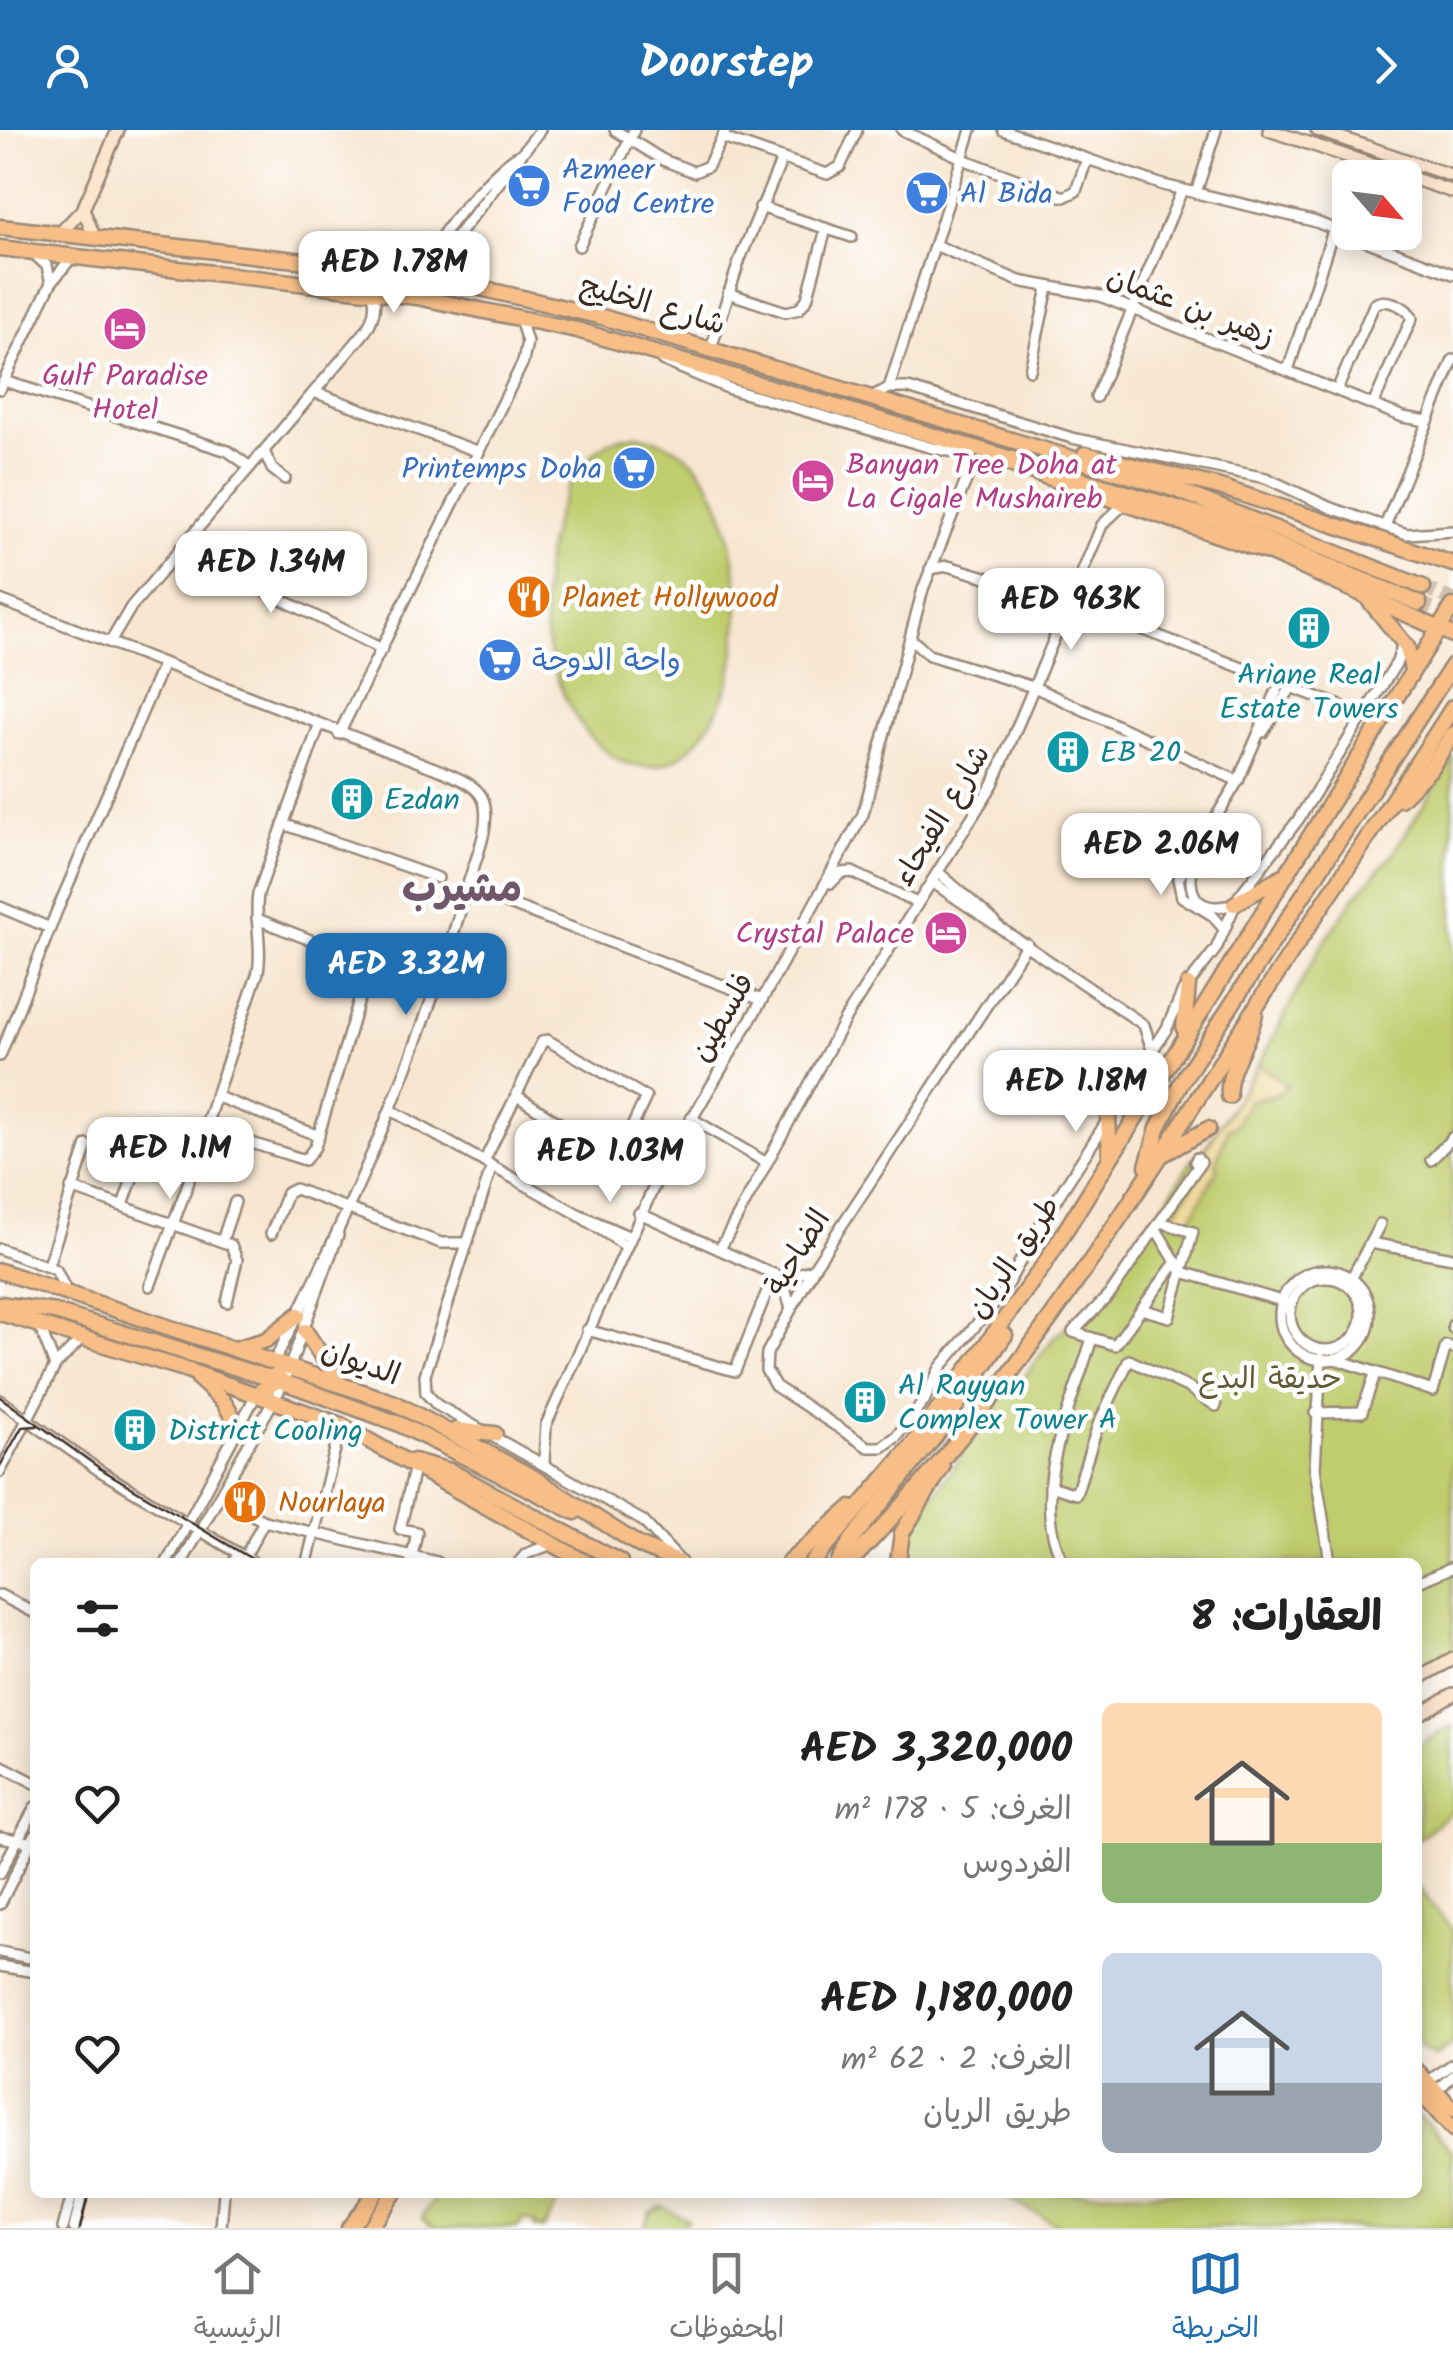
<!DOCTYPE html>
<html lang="ar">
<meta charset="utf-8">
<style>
body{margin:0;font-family:Kalam,"Playpen Sans Arabic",sans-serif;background:#f6f6f6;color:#222;direction:rtl;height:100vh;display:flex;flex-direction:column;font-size:38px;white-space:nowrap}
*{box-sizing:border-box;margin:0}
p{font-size:32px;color:#767676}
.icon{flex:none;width:55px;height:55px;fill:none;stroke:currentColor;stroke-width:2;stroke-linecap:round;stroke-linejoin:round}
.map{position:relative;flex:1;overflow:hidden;direction:ltr}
.sheet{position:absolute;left:30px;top:1428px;width:1392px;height:640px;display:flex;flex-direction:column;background:#fff;border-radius:15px;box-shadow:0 5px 25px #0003;direction:rtl}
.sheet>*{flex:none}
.needle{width:65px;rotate:118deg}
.tools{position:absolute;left:1332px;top:30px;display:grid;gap:20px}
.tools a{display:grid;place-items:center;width:90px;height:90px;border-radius:15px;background:#fff;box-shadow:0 5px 25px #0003;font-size:50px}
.price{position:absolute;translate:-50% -85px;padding:0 22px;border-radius:20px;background:#fff;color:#222;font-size:32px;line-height:65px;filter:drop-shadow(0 2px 5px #0008)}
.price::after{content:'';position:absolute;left:50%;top:60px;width:30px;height:22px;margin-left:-15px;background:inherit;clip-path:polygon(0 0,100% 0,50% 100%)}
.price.on{background:#1f6fb2;color:#fff}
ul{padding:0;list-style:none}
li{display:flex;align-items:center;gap:30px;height:250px;padding:0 40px}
li span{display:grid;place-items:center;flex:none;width:280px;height:200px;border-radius:15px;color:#555}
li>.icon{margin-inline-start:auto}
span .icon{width:120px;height:120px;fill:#fffc;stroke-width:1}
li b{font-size:42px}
h2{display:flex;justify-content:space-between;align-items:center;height:120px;padding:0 40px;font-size:42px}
header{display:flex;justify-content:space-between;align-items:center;height:130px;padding:0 40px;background:#1f6fb2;color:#fff;font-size:45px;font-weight:600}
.tab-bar{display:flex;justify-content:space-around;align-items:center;height:140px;border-top:2px solid #e0e0e0;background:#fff;font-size:28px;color:#767676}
.tab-bar a{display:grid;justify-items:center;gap:5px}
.tab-bar .on{color:#1f6fb2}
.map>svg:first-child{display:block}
.green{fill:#c0cd6e;stroke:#7e7c46;stroke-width:2.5}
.sand{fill:#eeda9e;stroke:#94825e;stroke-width:2.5}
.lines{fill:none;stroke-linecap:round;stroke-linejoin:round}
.primary-tunnel{stroke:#d1c0ac;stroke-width:14;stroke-dasharray:14 7;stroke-linecap:butt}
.street-casing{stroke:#987;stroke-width:14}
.secondary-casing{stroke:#987;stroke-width:16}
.primary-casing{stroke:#987;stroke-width:19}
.street{stroke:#fff;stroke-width:9}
.secondary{stroke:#fce5cf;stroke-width:11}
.primary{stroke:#f7be87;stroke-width:14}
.tram{stroke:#3b2a1e;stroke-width:2.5}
.labels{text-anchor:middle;stroke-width:9;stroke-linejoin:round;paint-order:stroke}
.shop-label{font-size:30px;fill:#366cbe;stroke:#fff;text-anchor:start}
.street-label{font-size:30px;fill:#3b2a1e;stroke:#fff}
.hotel-label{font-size:30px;fill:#b23c85;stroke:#fff}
.food-label{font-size:30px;fill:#c56008;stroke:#fff;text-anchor:start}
.culture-label{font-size:30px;fill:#0d838f;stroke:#fff;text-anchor:start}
.park-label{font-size:30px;fill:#635b36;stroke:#fff}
.district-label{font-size:40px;font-weight:bold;fill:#70586a;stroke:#fff}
</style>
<header><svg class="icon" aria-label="forward" viewBox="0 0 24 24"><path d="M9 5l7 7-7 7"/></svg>Doorstep<svg class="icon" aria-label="person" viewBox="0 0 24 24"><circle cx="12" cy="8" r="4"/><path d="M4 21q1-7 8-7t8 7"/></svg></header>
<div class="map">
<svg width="1453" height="2098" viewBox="0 0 1453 2098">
<rect width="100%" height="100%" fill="#fff"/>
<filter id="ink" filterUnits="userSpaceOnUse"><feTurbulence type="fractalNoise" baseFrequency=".01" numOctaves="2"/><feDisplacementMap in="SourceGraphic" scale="20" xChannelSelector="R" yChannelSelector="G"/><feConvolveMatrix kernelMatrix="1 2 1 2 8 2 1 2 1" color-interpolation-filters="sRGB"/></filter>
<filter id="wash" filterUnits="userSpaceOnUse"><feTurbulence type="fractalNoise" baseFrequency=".0048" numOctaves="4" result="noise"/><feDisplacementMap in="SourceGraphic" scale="40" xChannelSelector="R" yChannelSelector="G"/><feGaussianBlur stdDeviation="2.25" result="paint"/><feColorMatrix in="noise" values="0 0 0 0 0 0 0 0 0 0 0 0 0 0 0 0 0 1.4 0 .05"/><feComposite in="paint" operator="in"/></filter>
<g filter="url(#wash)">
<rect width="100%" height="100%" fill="#f7e6d0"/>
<g class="green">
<path d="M639 305C656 310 672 314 687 326 743 373 751 515 719 577 667 680 589 637 557 548 536 490 540 418 566 362 581 331 602 307 639 305Z"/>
<polygon points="1453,628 1453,1519 1418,1540 1418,1432 902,1432 905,1407 1013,1251 1019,1254 1054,1207 1106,1161 1116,1139 1151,1096 1194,1027 1199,1028 1259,934 1317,823 1354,768 1392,725"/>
<polygon points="1453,1595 1453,1680 1418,1709 1418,1615"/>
<polygon points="1418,1757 1453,1801 1453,1915 1435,1927 1418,1918"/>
<polygon points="1418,1984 1453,2022 1453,2098 1064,2098 996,2063 1418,2062"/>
<polygon points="439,2063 439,2062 563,2063 544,2098 534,2098 535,2094 524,2088 518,2098 436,2098 422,2088"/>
<polygon points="661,2076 687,2089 682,2098 644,2098 650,2081"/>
</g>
<polygon class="sand" points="1259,934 1287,956 1277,964 1249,971 1233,998 1229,997 1215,1034 1219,1036 1187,1096 1170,1091 1207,1033 1200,1027"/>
</g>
<g filter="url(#ink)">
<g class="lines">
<g class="primary-tunnel">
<polyline points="1423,457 1453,470"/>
<polyline points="1419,473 1453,487"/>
</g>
<defs>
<g id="street">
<polyline points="615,0 663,30 694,42 708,36 726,0"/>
<polyline points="902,0 968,31 1064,67 1076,61 1087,29"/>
<polyline points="1003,0 1163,55 1313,91 1453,144"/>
<polyline points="723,8 827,44 840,37 857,0"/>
<polyline points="1196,63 1216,0"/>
<polyline points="760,77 852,107"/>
<polyline points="935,115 1019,151 1100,166 1403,287 1427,291"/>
<polyline points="579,116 634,0"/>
<polyline points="33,123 47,136 51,153"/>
<polyline points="462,154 452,131 455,109 540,0"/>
<polyline points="728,163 786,182 799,179 807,169 826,99"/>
<path d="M436 170 421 150C421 121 493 39 519 25"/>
<polyline points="711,218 740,129 782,29"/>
<polyline points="662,230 730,259 932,318 971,325"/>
<polyline points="1030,240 1048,158"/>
<polyline points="1288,240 1334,98"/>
<polyline points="4,251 228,321 250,337"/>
<polyline points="889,258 971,0"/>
<polyline points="0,259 51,153 72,127"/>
<path d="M1337 260 1374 175C1384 166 1407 176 1412 188L1373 275"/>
<polyline points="314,262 479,322"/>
<polyline points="871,267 889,258 908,258 1072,308 1266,348 1331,378 1407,404 1453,401"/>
<polyline points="1096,267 1182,60"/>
<polyline points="264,321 272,339 285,349"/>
<polyline points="1385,396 1453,230"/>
<polyline points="180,419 382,519"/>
<polyline points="930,439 948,436 1071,472 1364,585"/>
<path d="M0 470 442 641C457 648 479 655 484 672 491 696 475 731 468 754 421 921 352 1080 273 1234"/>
<polyline points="910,508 929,525 1036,558 1238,651"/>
<path d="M111 511 131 477 365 202C382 176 376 156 351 139"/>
<polyline points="1263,602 1292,556"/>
<polyline points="339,604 523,232 527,212 520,189"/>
<polyline points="283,694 438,748"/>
<path d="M1195 726C1185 759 1193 786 1234 774"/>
<polyline points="938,742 995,792"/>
<polyline points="932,752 1144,895 1152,920"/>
<polyline points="831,753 841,743 852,742 917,773"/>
<polyline points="467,758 762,870"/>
<polyline points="0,777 50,798"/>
<path d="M257 789 359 829 368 840 315 1017 305 1030 214 1001 208 989 258 842C263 815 254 790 258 764L319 596"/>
<polyline points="1224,799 1212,785 1182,767 1178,749 1238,651 1281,551"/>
<polyline points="1027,814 815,1136 767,1223 766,1240 775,1256 868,1317 882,1317 896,1307 924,1271 940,1238 1002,1164 1043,1090 1167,898 1183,861 1216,819 1239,766 1298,690 1397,532 1403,512"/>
<polyline points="0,926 56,783 163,534"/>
<polyline points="215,966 319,1006"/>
<polyline points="391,980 576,1083 628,1106"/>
<polyline points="691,988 765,1032"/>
<polyline points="1431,1030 1453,1007"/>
<polyline points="484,1032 542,912 547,910 646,967 624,1014 598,1018 517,966"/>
<polyline points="492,1036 425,1245 426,1263 437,1275 643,1391 681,1432"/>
<polyline points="71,1058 231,1115 237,1130 227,1172"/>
<polyline points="123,1075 137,1035"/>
<polyline points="639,1083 782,1148 811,1140"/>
<polyline points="578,1085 624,1115"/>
<polyline points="1156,1099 1182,1142 1285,1172"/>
<polyline points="271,1104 287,1063 295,1059 441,1113 465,1113"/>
<polyline points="222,1111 235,1072"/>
<polyline points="1370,1113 1453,1128"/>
<polyline points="0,1119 56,1140 67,1163"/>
<polyline points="720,1119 845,889 993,654 1102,395 1124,374"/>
<polyline points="1176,1132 1115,1215 1073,1202 1111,1163 1201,1032 1195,1032 1197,1028"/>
<polyline points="48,1135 87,1015"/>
<circle cx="1325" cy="1185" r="45"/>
<circle cx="1326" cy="1184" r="36"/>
<polyline points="782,1148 791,1179"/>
<polyline points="1349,1153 1380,1094"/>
<polyline points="150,1156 189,1051"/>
<polyline points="1141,1179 1169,1187 1193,1102 1160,1092"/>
<polyline points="1453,1195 1453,1198"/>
<polyline points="40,1197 55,1236"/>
<polyline points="587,1200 735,1241 774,1144"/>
<polyline points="1321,1228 1315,1339 1330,1432"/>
<polyline points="1335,1229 1433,1261 1446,1216 1453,1218"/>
<polyline points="0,1270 100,1341 253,1432"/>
<polyline points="1315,1283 1362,1282 1375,1244"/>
<polyline points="544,1332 546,1295 661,1041 762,870 863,684 923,459 967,348 969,325"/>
<polyline points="0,1342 55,1236 82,1208"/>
<polyline points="1050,1356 1076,1364 1098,1295 1129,1230 1189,1258 1216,1276"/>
<polyline points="231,1374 264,1391 437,1432"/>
<polyline points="248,1421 264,1391"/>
<polyline points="411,1431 417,1402 400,1399 415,1335"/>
<polyline points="167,1432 258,1261"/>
<polyline points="182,1432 284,1252 338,1105"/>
<polyline points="235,1432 235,1429"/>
<polyline points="307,1432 341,1295"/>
<polyline points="519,1432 526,1424 552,1414"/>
<path d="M1063 1432C1027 1363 1072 1277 1092 1208"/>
<polyline points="1418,1452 1453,1437"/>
<polyline points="0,1465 35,1483"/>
<polyline points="0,1635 35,1653"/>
<polyline points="0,1707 35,1713"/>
<polyline points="0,1743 35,1677"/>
<polyline points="0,1774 35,1705"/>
<polyline points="0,1822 35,1829"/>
<polyline points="0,1836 35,1842"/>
<polyline points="1427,1952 1453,1934"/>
<polyline points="1436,1961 1453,1946"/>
<polyline points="63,2098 73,2062"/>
<polyline points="74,2098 83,2062"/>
<polyline points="221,2098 224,2062"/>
</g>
<g id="secondary">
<polyline points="1269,0 1453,62"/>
<polyline points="1317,0 1453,46"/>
<polyline points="83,79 94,106"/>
<polyline points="60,103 83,79 118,0"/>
<polyline points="1418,1549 1453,1529"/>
<polyline points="1418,1585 1453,1564"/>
</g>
<g id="primary">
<polyline points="0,97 421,144 602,187 1174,359 1423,457"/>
<polyline points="0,118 417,167 577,200 1211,388 1419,473"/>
<polyline points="383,137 437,112"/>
<polyline points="1085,324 1220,357 1453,434"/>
<polyline points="992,328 1273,424 1453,505"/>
<polyline points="1369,470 1407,517 1412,540"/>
<polyline points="1400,669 1429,640 1453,604"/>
<polyline points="1234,774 1281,747"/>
<polyline points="1184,899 1188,855"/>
<path d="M1229 966C1226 938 1251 911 1255 883"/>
<polyline points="1108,987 1110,1024"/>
<polyline points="1160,1026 1208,999"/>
<polyline points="1147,1036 1158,998 1182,951 1453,535"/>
<polyline points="0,1141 395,1273 534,1348 639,1415 677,1432"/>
<polyline points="0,1174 55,1182 266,1247 279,1247"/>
<polyline points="0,1183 181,1238 341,1295 585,1432"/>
<polyline points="305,1201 337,1249"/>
<polyline points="238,1218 266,1210 298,1185"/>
<polyline points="199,1249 223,1271 240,1299"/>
<polyline points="256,1264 278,1250 397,1293 575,1382"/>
<polyline points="456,1300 495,1304"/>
<polyline points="414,1331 450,1341 620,1432"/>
<polyline points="789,1432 851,1378"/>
<polyline points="813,1432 914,1313 1044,1135 1453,476"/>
<polyline points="839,1432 851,1411 936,1305 1005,1205"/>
<path d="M850 1432C1005 1275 1134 1068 1253 882 1318 779 1388 680 1453 577"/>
<polyline points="898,1432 902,1403 942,1337"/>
<polyline points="1418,1942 1453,1979"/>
<polyline points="1418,1960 1453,1999"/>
<polyline points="349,2098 376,2062"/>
<polyline points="369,2098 395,2062"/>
</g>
</defs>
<use href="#street" class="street-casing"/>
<use href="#secondary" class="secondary-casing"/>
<use href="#primary" class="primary-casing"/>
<use href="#street" class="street"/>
<use href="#secondary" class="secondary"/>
<use href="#primary" class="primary"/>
<g class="tram">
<polyline points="0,1267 101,1339 257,1432"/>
<polyline points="0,1336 22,1297 37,1296"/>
<polyline points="80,2098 89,2062"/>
</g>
</g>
</g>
<defs>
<symbol id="supermarket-disc" viewBox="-11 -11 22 22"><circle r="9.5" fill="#3f7fe0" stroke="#fff"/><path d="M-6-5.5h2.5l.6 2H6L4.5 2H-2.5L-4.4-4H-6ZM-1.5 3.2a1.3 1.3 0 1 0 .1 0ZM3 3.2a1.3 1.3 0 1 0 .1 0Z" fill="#fff"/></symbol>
<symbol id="hotel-disc" viewBox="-11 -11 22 22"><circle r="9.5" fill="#d1479c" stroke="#fff"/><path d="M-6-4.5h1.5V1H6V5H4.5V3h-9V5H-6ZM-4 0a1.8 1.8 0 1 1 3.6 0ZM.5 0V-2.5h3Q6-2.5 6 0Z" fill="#fff"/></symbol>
<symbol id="restaurant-disc" viewBox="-11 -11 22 22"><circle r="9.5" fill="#e8710a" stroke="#fff"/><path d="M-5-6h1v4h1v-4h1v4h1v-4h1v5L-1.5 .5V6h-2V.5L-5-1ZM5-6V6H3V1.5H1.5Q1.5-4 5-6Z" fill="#fff"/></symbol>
<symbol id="building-disc" viewBox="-11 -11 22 22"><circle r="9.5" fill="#0f9aa8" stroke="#fff"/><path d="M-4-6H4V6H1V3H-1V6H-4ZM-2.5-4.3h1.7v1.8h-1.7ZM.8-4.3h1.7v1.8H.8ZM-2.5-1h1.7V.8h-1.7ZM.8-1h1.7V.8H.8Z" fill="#fff"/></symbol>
</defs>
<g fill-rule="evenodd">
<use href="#supermarket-disc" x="504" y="31" width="50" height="50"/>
<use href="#supermarket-disc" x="902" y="38" width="50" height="50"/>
<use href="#hotel-disc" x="100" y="174" width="50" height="50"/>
<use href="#supermarket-disc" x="609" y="313" width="50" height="50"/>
<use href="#hotel-disc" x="788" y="326" width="50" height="50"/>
<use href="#restaurant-disc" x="504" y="442" width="50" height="50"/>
<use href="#building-disc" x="1284" y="473" width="50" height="50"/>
<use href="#supermarket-disc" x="475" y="505" width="50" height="50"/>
<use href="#building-disc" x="1043" y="597" width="50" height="50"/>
<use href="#building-disc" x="327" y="644" width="50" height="50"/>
<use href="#hotel-disc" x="921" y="778" width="50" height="50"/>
<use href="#building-disc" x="840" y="1247" width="50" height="50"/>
<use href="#building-disc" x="110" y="1275" width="50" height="50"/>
<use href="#restaurant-disc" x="220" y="1347" width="50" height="50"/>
</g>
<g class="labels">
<g class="shop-label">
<text x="562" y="49">Azmeer<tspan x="562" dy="34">Food Centre</tspan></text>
<text x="960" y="73">Al Bida</text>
<text x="602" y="348" text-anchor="end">Printemps Doha</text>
<text x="532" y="540">واحة الدوحة</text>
</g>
<g class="street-label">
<text transform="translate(653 174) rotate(16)" y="10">شارع الخليج</text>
<text transform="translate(1191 176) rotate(21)" y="10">زهير بن عثمان</text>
<text transform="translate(941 685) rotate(-59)" y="10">شارع الفيحاء</text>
<text transform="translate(722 887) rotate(-60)" y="10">فلسطين</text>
<text transform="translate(797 1122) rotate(-58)" y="10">الضاحية</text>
<text transform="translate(1013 1127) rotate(-56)" y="10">طريق الريان</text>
<text transform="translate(361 1232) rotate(20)" y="10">الديوان</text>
</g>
<g class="hotel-label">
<text x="125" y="255">Gulf Paradise<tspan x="125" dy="34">Hotel</tspan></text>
<text x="846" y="344" text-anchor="start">Banyan Tree Doha at<tspan x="846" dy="34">La Cigale Mushaireb</tspan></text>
<text x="914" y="813" text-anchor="end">Crystal Palace</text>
</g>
<g class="food-label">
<text x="562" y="477">Planet Hollywood</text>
<text x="278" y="1382">Nourlaya</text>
</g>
<g class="culture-label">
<text x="1309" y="554" text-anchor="middle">Ariane Real<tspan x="1309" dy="34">Estate Towers</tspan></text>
<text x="1100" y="632">EB 20</text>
<text x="384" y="679">Ezdan</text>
<text x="898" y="1265">Al Rayyan<tspan x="898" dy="34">Complex Tower A</tspan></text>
<text x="168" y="1310">District Cooling</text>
</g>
<g class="park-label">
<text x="1270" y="1258">حديقة البدع</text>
</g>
<g class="district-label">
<text x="462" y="771">مشيرب</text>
</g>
</g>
</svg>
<div class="tools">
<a><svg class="needle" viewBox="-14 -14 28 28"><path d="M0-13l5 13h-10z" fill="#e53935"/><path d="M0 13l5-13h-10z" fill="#767676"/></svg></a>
</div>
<b class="price" style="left:394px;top:186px">AED 1.78M</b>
<b class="price" style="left:271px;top:486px">AED 1.34M</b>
<b class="price" style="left:1071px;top:523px">AED 963K</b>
<b class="price" style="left:1161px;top:768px">AED 2.06M</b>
<b class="price on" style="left:406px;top:888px">AED 3.32M</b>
<b class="price" style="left:1076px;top:1005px">AED 1.18M</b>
<b class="price" style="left:170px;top:1072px">AED 1.1M</b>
<b class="price" style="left:610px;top:1075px">AED 1.03M</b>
<section class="sheet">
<h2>العقارات: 8<svg class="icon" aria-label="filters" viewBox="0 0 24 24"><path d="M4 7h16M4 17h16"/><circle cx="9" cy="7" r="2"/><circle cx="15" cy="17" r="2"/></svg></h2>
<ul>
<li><span style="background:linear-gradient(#ffd9b3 70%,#8fb573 0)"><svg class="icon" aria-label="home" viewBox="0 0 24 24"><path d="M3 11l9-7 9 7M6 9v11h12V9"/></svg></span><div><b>AED 3,320,000</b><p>الغرف: 5 · 178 m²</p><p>الفردوس</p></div><svg class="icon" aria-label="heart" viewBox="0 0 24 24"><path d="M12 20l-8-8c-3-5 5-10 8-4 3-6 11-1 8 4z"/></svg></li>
<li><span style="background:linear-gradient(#c9d6e8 65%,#9aa5b1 0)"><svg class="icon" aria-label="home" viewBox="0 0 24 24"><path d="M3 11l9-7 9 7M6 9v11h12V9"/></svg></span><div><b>AED 1,180,000</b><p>الغرف: 2 · 62 m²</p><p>طريق الريان</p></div><svg class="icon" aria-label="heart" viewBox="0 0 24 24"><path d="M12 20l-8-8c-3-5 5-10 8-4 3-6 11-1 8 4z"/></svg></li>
</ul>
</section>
</div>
<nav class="tab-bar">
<a class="on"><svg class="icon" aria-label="map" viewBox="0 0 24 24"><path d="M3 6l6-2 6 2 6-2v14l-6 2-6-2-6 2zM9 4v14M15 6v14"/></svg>الخريطة</a>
<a><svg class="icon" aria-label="saved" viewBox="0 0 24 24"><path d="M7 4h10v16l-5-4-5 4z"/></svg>المحفوظات</a>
<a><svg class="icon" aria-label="home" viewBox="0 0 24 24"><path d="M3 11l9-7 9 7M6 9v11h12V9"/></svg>الرئيسية</a>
</nav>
